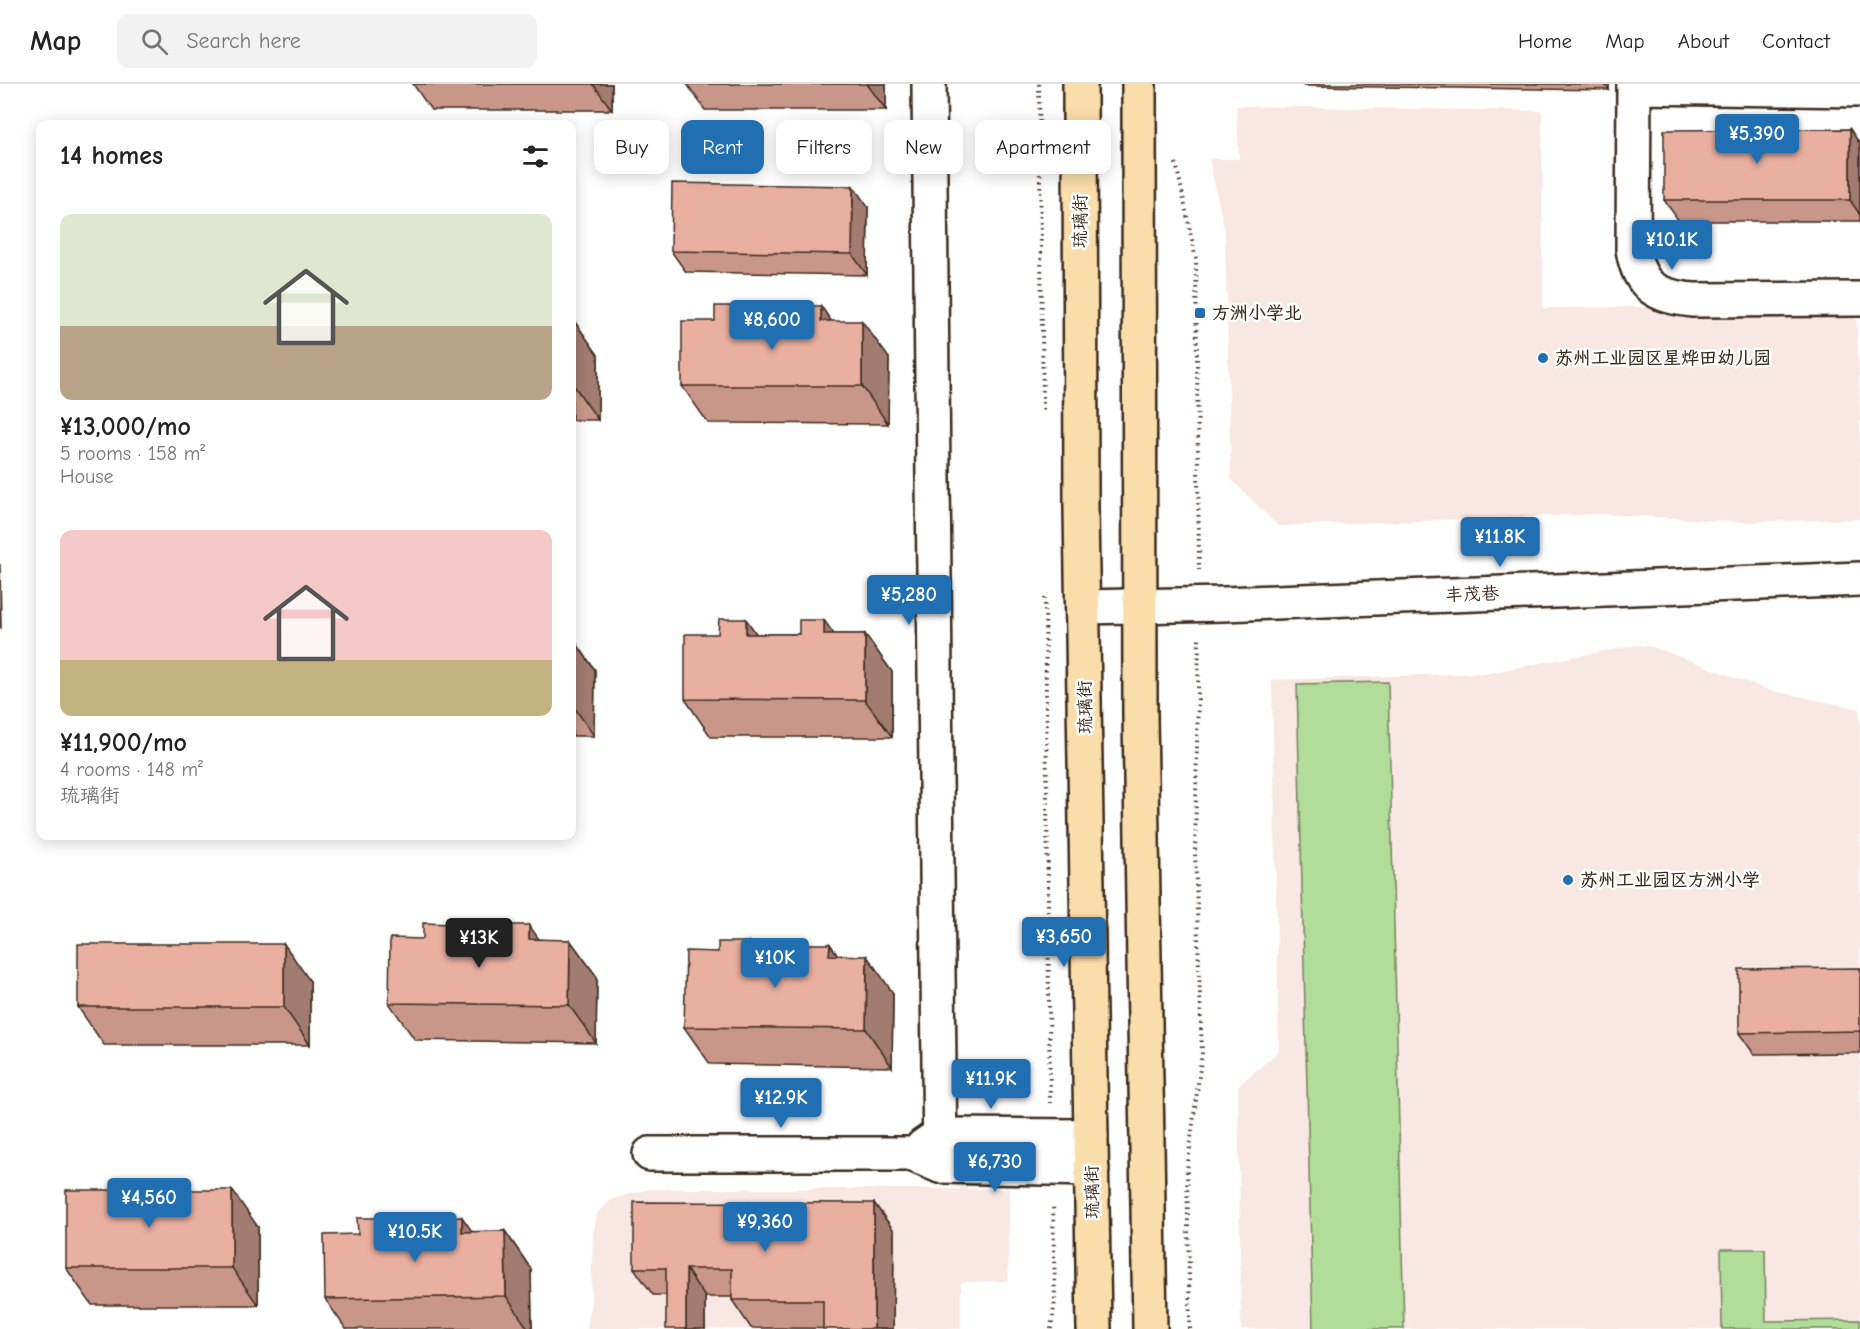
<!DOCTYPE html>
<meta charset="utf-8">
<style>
body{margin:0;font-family:"Comic Neue","LXGW WenKai TC",sans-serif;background:#f2f2f2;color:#222;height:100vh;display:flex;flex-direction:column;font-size:22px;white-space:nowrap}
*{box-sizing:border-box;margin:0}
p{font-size:20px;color:#767676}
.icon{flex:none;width:33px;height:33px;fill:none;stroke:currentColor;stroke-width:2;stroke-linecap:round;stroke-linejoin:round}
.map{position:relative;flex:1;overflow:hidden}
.side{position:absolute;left:36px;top:36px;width:540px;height:720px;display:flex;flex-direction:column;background:#fff;border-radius:12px;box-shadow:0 3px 15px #0003}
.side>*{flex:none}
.top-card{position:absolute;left:594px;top:36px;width:570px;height:54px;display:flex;gap:12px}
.price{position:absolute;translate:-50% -51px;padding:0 14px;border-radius:6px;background:#1f6fb2;color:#fff;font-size:20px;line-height:39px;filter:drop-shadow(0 2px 3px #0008)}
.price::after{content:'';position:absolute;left:50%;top:36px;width:18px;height:14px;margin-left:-9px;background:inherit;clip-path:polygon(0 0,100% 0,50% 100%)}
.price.active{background:#222;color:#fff}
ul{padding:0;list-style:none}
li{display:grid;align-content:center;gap:12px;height:318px;padding:0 24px}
li span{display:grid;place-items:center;height:186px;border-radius:12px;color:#555}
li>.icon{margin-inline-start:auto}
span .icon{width:108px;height:108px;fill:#fffc;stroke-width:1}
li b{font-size:26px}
h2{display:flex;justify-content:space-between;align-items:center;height:72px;padding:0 24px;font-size:26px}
.pill{padding:0 21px;border-radius:12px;background:#fff;box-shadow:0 3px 15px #0003;font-size:21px;line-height:54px}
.pill.active{background:#1f6fb2;color:#fff}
header{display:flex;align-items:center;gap:36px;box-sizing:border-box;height:84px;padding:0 30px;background:#fff;border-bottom:2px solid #e0e0e0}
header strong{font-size:28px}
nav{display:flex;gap:33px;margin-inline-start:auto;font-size:21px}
.search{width:420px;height:54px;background:#f2f2f2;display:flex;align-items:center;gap:15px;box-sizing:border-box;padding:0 21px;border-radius:12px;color:#767676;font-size:22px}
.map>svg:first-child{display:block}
.built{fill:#f8e7e3}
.green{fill:#b1dc9a;stroke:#76835c;stroke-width:1.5}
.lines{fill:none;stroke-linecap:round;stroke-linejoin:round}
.minor-casing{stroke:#3b2a1e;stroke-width:38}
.major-casing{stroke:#3b2a1e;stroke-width:38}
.path{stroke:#3b2a1e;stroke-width:4;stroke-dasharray:1.5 4.5;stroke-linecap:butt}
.minor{stroke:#fff;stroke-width:33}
.major{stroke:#f9deab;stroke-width:33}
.wall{fill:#c8978a;stroke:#3b2a1e;stroke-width:1.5}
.shaded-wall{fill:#a37b71;stroke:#3b2a1e;stroke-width:1.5}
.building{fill:#e9b0a1;stroke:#3b2a1e;stroke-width:1.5}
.poi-dot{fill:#1f6fb2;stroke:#fff;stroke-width:2}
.labels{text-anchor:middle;stroke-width:5;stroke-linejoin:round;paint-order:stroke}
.street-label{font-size:18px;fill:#3b2a1e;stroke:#fff}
.poi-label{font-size:18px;font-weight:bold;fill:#3b2a1e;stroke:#fff;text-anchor:start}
</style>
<header>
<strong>Map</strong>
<div class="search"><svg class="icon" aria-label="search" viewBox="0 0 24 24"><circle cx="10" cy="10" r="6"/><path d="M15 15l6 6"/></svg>Search here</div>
<nav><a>Home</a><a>Map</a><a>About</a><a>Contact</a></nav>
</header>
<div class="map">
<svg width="1860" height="1245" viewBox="0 0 1860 1245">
<rect width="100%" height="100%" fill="#fff"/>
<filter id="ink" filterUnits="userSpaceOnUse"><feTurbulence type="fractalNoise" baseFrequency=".0167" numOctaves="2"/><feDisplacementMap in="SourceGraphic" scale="12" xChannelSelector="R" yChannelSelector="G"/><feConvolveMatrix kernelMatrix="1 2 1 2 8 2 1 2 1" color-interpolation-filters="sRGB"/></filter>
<g filter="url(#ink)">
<g class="built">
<polygon points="1236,22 1542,27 1543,224 1856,221 1860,323 1860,435 1743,438 1599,430 1278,442 1231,395 1225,148 1209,75 1239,75"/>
<polygon points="1637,561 1654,563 1768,606 1860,625 1860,1245 1241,1245 1238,1002 1279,967 1272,596 1488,589"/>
<polygon points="650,1105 1009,1105 1008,1197 961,1198 961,1245 587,1245 591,1218 593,1149 598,1128 612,1115"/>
</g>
<g class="green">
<polygon points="1388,598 1404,1245 1313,1245 1297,600"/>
<polygon points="1721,1165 1765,1165 1766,1237 1860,1236 1860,1245 1722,1245"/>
</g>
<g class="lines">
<defs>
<g id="minor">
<polyline points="929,0 940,1082"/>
<path d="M1634 0 1633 165C1639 204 1657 212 1693 216L1860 215"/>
<polyline points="1634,3 1860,6"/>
<polyline points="1084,523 1224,520 1860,495"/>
<polyline points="923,1062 939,1051 1091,1052"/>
<polyline points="650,1070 911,1070 940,1082 1092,1085"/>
</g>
<g id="major">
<polyline points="1080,0 1081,425 1094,1245"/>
<polyline points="1139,0 1140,631 1150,1245"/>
</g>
</defs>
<use href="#minor" class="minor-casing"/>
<use href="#major" class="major-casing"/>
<g class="path">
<polyline points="1039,0 1043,326"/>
<polyline points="1176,79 1196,175 1199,486"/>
<polyline points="1045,514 1050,1019"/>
<polyline points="1051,1245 1055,1217 1053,1120"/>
<polyline points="1190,1245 1187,1086 1202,969 1195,768 1199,554"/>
</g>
<use href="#minor" class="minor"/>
<use href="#major" class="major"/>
</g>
<g class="wall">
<polygon points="413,0 612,0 612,26 431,26"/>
<polygon points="687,0 886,0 886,26 705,26"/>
<polygon points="1302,0 1609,0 1609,6 1304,2"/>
<polygon points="1860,60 1860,137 1679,137 1664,116"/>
<polygon points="868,123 867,191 686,188 671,167"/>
<polygon points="743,222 753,237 831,237 889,274 888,340 708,339 682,302 715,237"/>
<polygon points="572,234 598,271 598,336 572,336"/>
<polygon points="756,550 865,550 892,588 892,653 711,653 685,615"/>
<polygon points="572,553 595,586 594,652 572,652"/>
<polygon points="451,840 461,855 570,856 597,893 596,959 415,956 389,919 423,855"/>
<polygon points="830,860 837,871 893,909 892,983 710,980 684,943 758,869 797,870"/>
<polygon points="1860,884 1860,969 1754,970 1739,949"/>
<polygon points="310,897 310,961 104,961 78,923"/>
<polygon points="874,1119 894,1147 893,1245 751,1244 732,1216 732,1213 705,1213 705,1245 666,1211 653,1211 634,1184"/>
<polygon points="258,1143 258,1221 92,1221 66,1184"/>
<polygon points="505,1147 531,1185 532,1245 346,1245 325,1215 358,1150"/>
</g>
<g class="shaded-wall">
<polygon points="593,0 612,0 612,26"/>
<polygon points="867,0 886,0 886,26"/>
<polygon points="1604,0 1609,0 1609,6"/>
<polygon points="1850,45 1860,60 1860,131 1850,116"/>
<polygon points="853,102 868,123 867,191 852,170"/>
<polygon points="743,222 769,259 743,237"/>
<polygon points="821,222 847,260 821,237"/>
<polygon points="572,234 598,271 598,336 572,299"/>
<polygon points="862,237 889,274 888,340 862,302"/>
<polygon points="0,480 1,544 0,543"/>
<polygon points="746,535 772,572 746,550"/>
<polygon points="824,536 850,573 824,550"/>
<polygon points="865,550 892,588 892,653 865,616"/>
<polygon points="572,553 595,586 594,652 572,620"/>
<polygon points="451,840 477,877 451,855"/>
<polygon points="529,841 555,878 529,855"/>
<polygon points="570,856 597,893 596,959 569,921"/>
<polygon points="750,858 776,895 749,869"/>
<polygon points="284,860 310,897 310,961 284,923"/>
<polygon points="830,860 856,898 829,871"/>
<polygon points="867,872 893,909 892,983 866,945"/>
<polygon points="232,1106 258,1143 258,1221 232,1184"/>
<polygon points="874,1119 894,1147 893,1245 874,1245"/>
<polygon points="462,1133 488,1170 462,1148"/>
<polygon points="384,1134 410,1172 385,1149"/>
<polygon points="505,1147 531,1185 532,1245 528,1245 506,1212"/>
<polygon points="686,1185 705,1213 705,1245 686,1245"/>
</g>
<g class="building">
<polygon points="1850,45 1850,116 1664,116 1664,46"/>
<polygon points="672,99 853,102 852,170 671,167"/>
<polygon points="715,222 743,222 743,237 795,237 795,222 821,222 821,237 862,237 862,302 682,302 682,237 715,237"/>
<polygon points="719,535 746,535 746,550 799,550 799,536 824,536 824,550 865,550 865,616 685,615 685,550 718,550"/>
<polygon points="423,839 451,840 451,855 504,855 504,841 529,841 529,855 570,856 569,921 389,919 390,854 423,855"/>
<polygon points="718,858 750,858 749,869 797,870 797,860 830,860 829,871 867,872 866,945 684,943 686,867 718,868"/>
<rect x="78" y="860" width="206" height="63"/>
<polygon points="1860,884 1860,947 1739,949 1739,885"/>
<rect x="66" y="1106" width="166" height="78"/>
<polygon points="634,1118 874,1119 874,1245 823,1245 823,1216 732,1216 732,1185 686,1185 686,1245 666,1245 666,1184 634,1184"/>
<polygon points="462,1133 462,1148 505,1147 506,1212 325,1215 324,1151 358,1150 357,1134 384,1134 385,1149 438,1148 437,1134"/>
</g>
</g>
<g class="poi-dot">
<rect x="1194" y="223" width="12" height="12" rx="3"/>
<circle cx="1543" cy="274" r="6"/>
<circle cx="1568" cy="796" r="6"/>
</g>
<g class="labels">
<g class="street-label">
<text transform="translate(1080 137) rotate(-90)" y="6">琉璃街</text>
<text transform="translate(1472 510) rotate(-2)" y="6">丰茂巷</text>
<text transform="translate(1085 623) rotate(-91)" y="6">琉璃街</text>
<text transform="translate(1092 1108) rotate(-91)" y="6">琉璃街</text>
</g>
<g class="poi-label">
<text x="1212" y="235">方洲小学北</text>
<text x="1555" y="280">苏州工业园区星烨田幼儿园</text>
<text x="1580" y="802">苏州工业园区方洲小学</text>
</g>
</g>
</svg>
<b class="price" style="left:1757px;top:81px">¥5,390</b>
<b class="price" style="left:1672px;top:187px">¥10.1K</b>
<b class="price" style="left:772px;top:267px">¥8,600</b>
<b class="price" style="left:1500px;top:484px">¥11.8K</b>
<b class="price" style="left:909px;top:542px">¥5,280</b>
<b class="price" style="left:1064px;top:884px">¥3,650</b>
<b class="price active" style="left:479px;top:885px">¥13K</b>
<b class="price" style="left:775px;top:905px">¥10K</b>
<b class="price" style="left:991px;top:1026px">¥11.9K</b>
<b class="price" style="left:781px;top:1045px">¥12.9K</b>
<b class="price" style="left:995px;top:1109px">¥6,730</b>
<b class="price" style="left:149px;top:1145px">¥4,560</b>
<b class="price" style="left:765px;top:1169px">¥9,360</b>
<b class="price" style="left:415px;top:1179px">¥10.5K</b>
<div class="top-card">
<a class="pill">Buy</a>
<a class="pill active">Rent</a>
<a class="pill">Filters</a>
<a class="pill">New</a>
<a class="pill">Apartment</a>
</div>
<section class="side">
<h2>14 homes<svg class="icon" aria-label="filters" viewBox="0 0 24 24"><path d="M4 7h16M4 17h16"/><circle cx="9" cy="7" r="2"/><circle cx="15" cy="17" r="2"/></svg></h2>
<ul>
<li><span style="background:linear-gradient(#dfe7d0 60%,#b9a48a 0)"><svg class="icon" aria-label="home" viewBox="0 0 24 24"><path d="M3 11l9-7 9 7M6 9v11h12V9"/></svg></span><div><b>¥13,000/mo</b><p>5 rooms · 158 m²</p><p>House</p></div></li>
<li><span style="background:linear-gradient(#f6c9c9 70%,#c2b280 0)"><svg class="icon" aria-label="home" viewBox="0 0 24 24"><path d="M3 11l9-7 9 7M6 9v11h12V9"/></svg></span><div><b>¥11,900/mo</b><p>4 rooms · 148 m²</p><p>琉璃街</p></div></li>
</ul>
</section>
</div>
